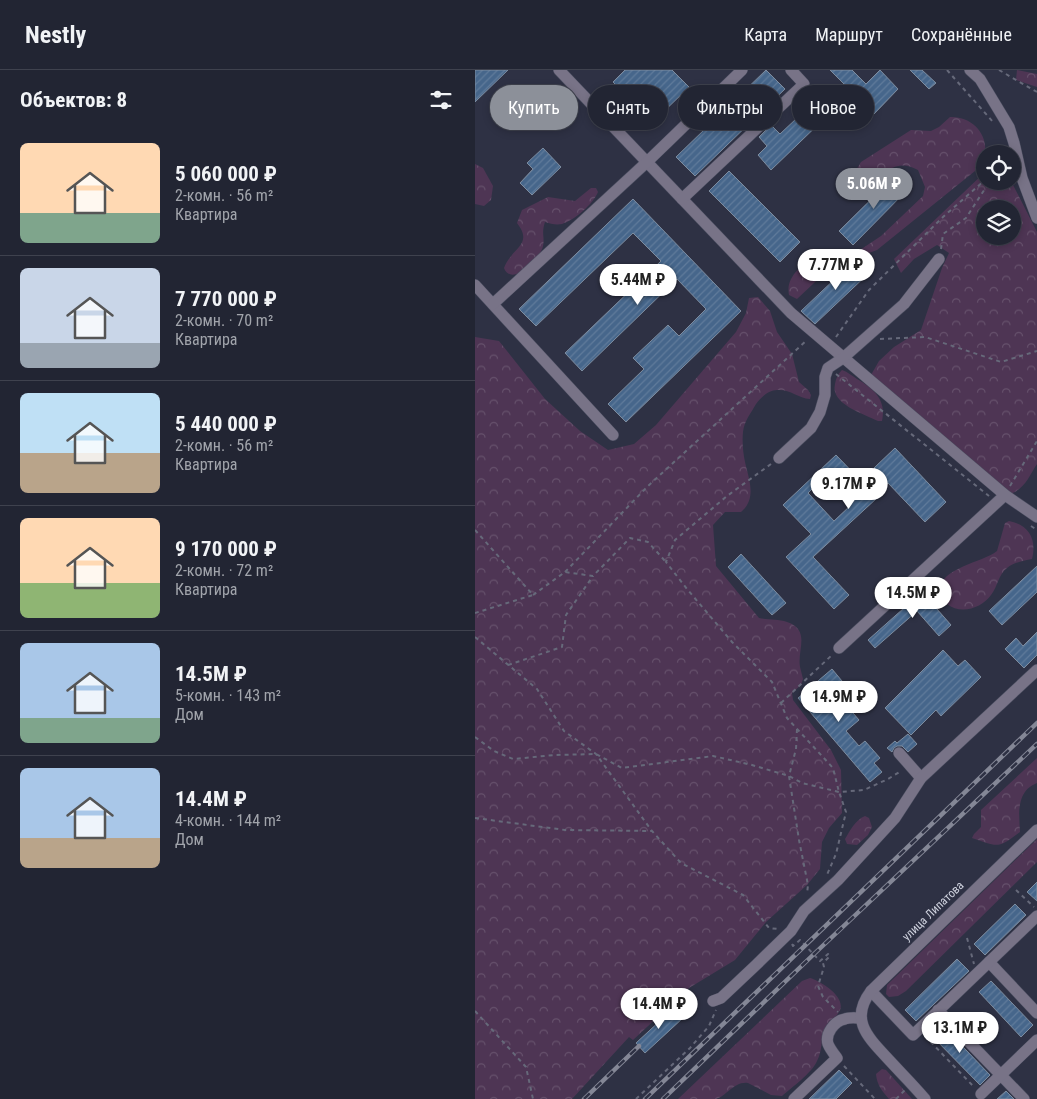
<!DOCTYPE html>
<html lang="ru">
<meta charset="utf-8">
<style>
body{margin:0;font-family:"Roboto Condensed",sans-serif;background:#2a2d3b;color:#f1f3f6;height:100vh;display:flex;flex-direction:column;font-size:19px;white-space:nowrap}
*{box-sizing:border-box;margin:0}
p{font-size:16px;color:#a2a5ac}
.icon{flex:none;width:28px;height:28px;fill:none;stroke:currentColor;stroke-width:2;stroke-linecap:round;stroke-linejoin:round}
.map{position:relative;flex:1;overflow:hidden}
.details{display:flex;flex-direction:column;background:#222533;width:475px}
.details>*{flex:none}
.hud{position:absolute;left:15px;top:15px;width:471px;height:45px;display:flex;gap:10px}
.tools{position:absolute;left:501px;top:75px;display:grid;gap:10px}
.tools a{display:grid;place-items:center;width:45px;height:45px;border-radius:50%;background:#222533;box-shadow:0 2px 8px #0003,0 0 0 1px #3f424e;font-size:25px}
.price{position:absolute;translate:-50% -42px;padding:0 11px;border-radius:18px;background:#fff;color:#222;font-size:16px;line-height:32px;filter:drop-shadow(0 1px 2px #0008)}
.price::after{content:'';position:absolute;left:50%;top:30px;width:15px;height:11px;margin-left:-8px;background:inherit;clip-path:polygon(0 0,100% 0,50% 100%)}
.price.active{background:#8c9099;color:#fff}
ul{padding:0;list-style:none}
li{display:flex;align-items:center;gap:15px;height:125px;padding:0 20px}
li+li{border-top:1px solid #3f424e}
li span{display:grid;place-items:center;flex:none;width:140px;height:100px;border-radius:8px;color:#555}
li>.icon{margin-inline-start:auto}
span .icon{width:60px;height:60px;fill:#fffc;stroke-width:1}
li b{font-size:21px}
h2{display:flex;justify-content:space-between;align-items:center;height:60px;padding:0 20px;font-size:21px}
.pill{padding:0 18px;border-radius:22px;background:#222533;box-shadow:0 2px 8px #0003,0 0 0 1px #3f424e;font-size:18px;line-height:45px}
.pill.active{background:#8c9099;color:#fff}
header{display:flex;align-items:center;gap:30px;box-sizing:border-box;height:70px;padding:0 25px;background:#222533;border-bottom:1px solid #3f424e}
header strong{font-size:24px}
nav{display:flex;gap:28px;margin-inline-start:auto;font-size:18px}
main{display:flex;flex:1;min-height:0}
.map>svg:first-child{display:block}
.forest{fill:url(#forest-crowns);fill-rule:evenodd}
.building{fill:url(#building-hatch);stroke:#7d8c9f;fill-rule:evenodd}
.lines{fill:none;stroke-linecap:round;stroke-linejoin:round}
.minor-casing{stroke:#4b4e60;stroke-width:12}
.path{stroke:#66697a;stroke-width:2;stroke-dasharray:4 4;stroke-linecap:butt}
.minor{stroke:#787387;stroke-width:11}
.rail-casing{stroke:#848796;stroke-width:4.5}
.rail{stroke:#2e3144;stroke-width:2.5;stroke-dasharray:8;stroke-linecap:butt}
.labels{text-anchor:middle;stroke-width:4;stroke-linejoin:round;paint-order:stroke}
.street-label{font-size:12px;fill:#cfd2de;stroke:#2e3144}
</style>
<header>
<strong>Nestly</strong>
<nav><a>Карта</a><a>Маршрут</a><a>Сохранённые</a></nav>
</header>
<main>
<section class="details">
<h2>Объектов: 8<svg class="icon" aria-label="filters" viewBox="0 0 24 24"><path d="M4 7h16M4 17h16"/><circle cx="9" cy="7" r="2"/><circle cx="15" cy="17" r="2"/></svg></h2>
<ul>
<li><span style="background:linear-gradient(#ffd9b3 70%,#7fa58c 0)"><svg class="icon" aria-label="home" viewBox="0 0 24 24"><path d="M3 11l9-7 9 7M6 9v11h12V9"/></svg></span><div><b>5 060 000 ₽</b><p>2-комн. · 56 m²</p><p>Квартира</p></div></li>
<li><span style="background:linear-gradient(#c9d6e8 75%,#9aa5b1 0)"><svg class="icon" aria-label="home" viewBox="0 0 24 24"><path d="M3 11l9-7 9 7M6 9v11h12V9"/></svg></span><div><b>7 770 000 ₽</b><p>2-комн. · 70 m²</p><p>Квартира</p></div></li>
<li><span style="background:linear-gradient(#bfe0f5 60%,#b9a48a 0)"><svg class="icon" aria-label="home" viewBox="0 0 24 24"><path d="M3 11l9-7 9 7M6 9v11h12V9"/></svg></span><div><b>5 440 000 ₽</b><p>2-комн. · 56 m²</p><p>Квартира</p></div></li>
<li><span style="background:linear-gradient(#ffd9b3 65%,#8fb573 0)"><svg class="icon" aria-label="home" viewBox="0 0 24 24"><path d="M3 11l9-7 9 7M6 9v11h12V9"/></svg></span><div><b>9 170 000 ₽</b><p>2-комн. · 72 m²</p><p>Квартира</p></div></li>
<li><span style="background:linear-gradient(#a9c7e8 75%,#7fa58c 0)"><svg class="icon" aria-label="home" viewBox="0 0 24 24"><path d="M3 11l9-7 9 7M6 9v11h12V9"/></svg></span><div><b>14.5M ₽</b><p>5-комн. · 143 m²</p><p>Дом</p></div></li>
<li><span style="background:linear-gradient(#a9c7e8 70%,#b9a48a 0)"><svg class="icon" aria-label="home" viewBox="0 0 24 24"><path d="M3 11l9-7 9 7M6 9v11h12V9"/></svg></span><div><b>14.4M ₽</b><p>4-комн. · 144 m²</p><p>Дом</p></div></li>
</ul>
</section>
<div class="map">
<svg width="562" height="1029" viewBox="0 0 562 1029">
<defs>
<pattern id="forest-crowns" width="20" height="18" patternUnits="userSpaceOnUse" patternTransform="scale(1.25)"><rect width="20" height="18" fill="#4e3554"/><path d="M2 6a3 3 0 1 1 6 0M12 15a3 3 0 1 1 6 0" fill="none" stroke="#66516c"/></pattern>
<pattern id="building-hatch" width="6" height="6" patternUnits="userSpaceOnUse" patternTransform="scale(1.25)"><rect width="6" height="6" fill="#46668b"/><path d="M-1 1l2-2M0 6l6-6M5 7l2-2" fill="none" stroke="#607b9b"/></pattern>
</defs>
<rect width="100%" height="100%" fill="#2e3144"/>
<g class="forest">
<polygon points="542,0 562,4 562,17 541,10"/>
<path d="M475 47C496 46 513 63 510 84 509 90 503 96 500 101L402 180 356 197 322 229 314 225C310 205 330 194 344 181L382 182 406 166 448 126 450 117 443 100C410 82 405 125 377 107L386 92 436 60 456 61 464 57Z"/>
<polygon points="0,94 8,98 18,116 16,130 9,136 0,134"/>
<path d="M510 102V111H536L562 162V394C554 406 550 419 535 424L396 305 404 291 419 277 446 260 467 198 474 183 462 175 439 189 426 203 419 189ZM510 139H538V166H510Z"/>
<path d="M116 118H121L123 122C118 134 100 150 87 154 81 155 76 154 70 152 66 164 70 167 68 176 66 188 37 218 29 198 37 177 59 175 42 153L47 140 73 127 100 131Z"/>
<path d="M283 227 295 241 302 262 317 284 324 312 333 320 336 325 335 329C323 328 315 319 302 320 294 320 286 327 281 334 276 343 269 351 268 362 267 371 268 383 270 392 274 410 282 428 266 442H250L238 455 241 496 284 548C293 550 303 549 312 552 336 560 322 580 325 597 326 601 327 605 328 609L326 615 317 623 318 630 356 680 366 700 367 743 354 758 347 772 345 799 332 815 291 852 260 890 214 918 158 970 154 967 97 1029H0V267L24 271 70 329 105 361 133 380 159 374 181 355 261 262 271 243 274 228Z"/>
<path d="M367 300C373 302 377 306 382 309 398 318 412 330 407 351H403C389 344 355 334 360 314 361 308 363 304 367 300Z"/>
<path d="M534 451C554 455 562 469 557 489 548 491 539 492 532 498 523 505 523 516 516 525 507 538 486 545 472 534 468 531 466 526 464 521 466 497 507 493 522 481L530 453Z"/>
<path d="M562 688V713C541 721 544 744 545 762 522 779 524 777 497 768L499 764 506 757V740Z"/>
<path d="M390 746 394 748 397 757 393 765 382 775 372 774 370 769C375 761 380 750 390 746Z"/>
<polygon points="562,769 562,792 431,921 423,926 414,927 411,924 412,915"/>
<path d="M335 908C346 911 373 928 364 942 360 949 353 953 350 961 346 970 347 982 342 991 337 1003 317 1017 307 1026L296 1025 273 1013C259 1011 252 1026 241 1029 231 1029 213 1029 203 1029L327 911Z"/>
<path d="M407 999 411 1000 437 1029H414C407 1021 402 1015 401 1004Z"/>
</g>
<g class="building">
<polygon points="0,0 33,0 0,32"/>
<polygon points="150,0 197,0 214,17 178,52 138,12"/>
<polygon points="291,0 310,19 220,106 201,87"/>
<polygon points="355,0 377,0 391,14 405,0 423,19 399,44"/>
<polygon points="435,0 447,0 461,13 454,19"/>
<polygon points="339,32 352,46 296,100 283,85 292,76 284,67 296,55 305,64"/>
<polygon points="68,78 86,97 57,125 45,113 58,99 52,93"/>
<polygon points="254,101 325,172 305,192 234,121"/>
<polygon points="422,104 435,117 378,175 364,161"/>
<polygon points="158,129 266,241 151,352 133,334 169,299 158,288 193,255 204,266 231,239 202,209 107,301 90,283 186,191 158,163 61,256 44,239"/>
<polygon points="382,188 395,202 340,254 326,241"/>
<path d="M420 378 471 432 450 452 413 413 399 425 402 428 338 487 374 525 359 539 311 487 336 464 308 435 361 385 388 413 401 400 399 398ZM349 407 376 435 359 451 333 423Z"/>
<polygon points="266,484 311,533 297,545 253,497"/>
<polygon points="562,496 562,522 527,555 514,541"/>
<polygon points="447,522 476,555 464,566 442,541 400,578 393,570"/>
<polygon points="562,562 562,585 549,598 530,579 541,568 548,576"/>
<polygon points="468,580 483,596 490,590 506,607 466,646 461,640 436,665 410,638"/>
<polygon points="357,599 372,617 353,634 363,646 373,637 384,650 371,661 384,676 390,671 405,688 399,693 407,702 395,712 323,628"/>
<polygon points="433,664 442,674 433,682 427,676 422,676 419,678 417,682 412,678 420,671 422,673"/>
<polygon points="562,812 562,831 552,822"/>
<polygon points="540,834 551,845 510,885 499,874"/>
<polygon points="482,889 494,901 441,951 430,940"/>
<polygon points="516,911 558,955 546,967 504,922"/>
<polygon points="199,938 208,948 170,983 161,973"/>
<polygon points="466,954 515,1005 505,1015 455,964"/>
<polygon points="364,1000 377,1013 361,1029 334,1029"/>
<polygon points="531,1021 539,1029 522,1029"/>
</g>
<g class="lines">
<defs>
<g id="minor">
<polyline points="84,0 316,243 530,425 562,447"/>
<polyline points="495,0 505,9 534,57 539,73 547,108 562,148"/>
<polyline points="207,129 329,14 316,0"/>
<polyline points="0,215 138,365"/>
<polyline points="18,234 172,92 267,0"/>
<polyline points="304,388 336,358 345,342 350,325 350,307 353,298 368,288 429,234 464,189"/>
<polyline points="364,578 530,425"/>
<polyline points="424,683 446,708"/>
<polyline points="514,892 562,943"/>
<polyline points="396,921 438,965 562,846"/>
<polyline points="238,931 246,928 281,895 316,861 329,841 363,810 420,748 446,708 562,600"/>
<polyline points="463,940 549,1029"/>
<polyline points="506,1024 562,970"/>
<path d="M319 1029 362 988C359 984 355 979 353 974 350 964 359 951 370 949 374 947 381 948 386 948"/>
<path d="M450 1029C439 1016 427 1004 415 991 395 969 373 951 396 921L562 760"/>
</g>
</defs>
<use href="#minor" class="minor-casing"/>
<g class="path">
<polyline points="472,0 518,52"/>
<polyline points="524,0 562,22"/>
<polyline points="466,179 468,164 491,148 515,111"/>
<polyline points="361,267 394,220 468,147 510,110"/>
<polyline points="405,269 450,267 526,292 562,281"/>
<polyline points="361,304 514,426"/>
<polyline points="296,394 252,426 200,470 191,492 212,519 257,572 297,612 312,648 358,698 364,722 371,742 361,784 351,807"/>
<polyline points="535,416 562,371"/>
<polyline points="556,456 562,460"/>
<polyline points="0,460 58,525 0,543"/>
<polyline points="90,502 173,416 332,270"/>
<polyline points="58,525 90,502 118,506 155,468 173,472 191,492"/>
<polyline points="0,567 62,619 89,661 121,684 177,761 206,793 268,825 294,858 303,859"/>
<polyline points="33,595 87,577 91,545 118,506"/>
<polyline points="306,633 357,585"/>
<polyline points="322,659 321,679 314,706 324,770 333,815 332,824"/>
<polyline points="0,667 19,681 38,689 80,685 121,684 147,698 238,686 277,695 314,706 327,713 364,722 389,720 413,709 426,701"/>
<polyline points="0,748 90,760 177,761"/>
<polyline points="541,820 559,837"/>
<polyline points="492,868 499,894"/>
<polyline points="317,874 318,876 325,870 345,891 353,884 355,886 348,893 349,897 343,916 348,927 363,942"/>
<polyline points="0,941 51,997 58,1029"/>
<polyline points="450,966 499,1017"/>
<polyline points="369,996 400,1029"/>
<polyline points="161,1029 215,978 234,956 241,940"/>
<polyline points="421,1029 430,1020"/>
</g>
<use href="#minor" class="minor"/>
<defs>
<g id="rail">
<polyline points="109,1029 164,976"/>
<polyline points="170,1029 562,653"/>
<polyline points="188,1029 339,884 562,674"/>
</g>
</defs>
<use href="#rail" class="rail-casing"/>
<use href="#rail" class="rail"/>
</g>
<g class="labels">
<g class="street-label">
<text transform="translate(458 841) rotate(-44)" y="4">улица Липатова</text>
</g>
</g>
</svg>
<div class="tools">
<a><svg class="icon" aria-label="locate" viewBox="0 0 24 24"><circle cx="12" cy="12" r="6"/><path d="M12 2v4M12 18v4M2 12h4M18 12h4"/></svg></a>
<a><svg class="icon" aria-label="layers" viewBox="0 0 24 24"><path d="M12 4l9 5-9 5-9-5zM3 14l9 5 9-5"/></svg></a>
</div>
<b class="price active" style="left:399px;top:140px">5.06M ₽</b>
<b class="price" style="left:361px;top:221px">7.77M ₽</b>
<b class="price" style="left:163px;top:236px">5.44M ₽</b>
<b class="price" style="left:374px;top:440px">9.17M ₽</b>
<b class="price" style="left:438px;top:549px">14.5M ₽</b>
<b class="price" style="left:364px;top:653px">14.9M ₽</b>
<b class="price" style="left:184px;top:960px">14.4M ₽</b>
<b class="price" style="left:485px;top:984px">13.1M ₽</b>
<div class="hud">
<a class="pill active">Купить</a>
<a class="pill">Снять</a>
<a class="pill">Фильтры</a>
<a class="pill">Новое</a>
</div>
</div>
</main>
